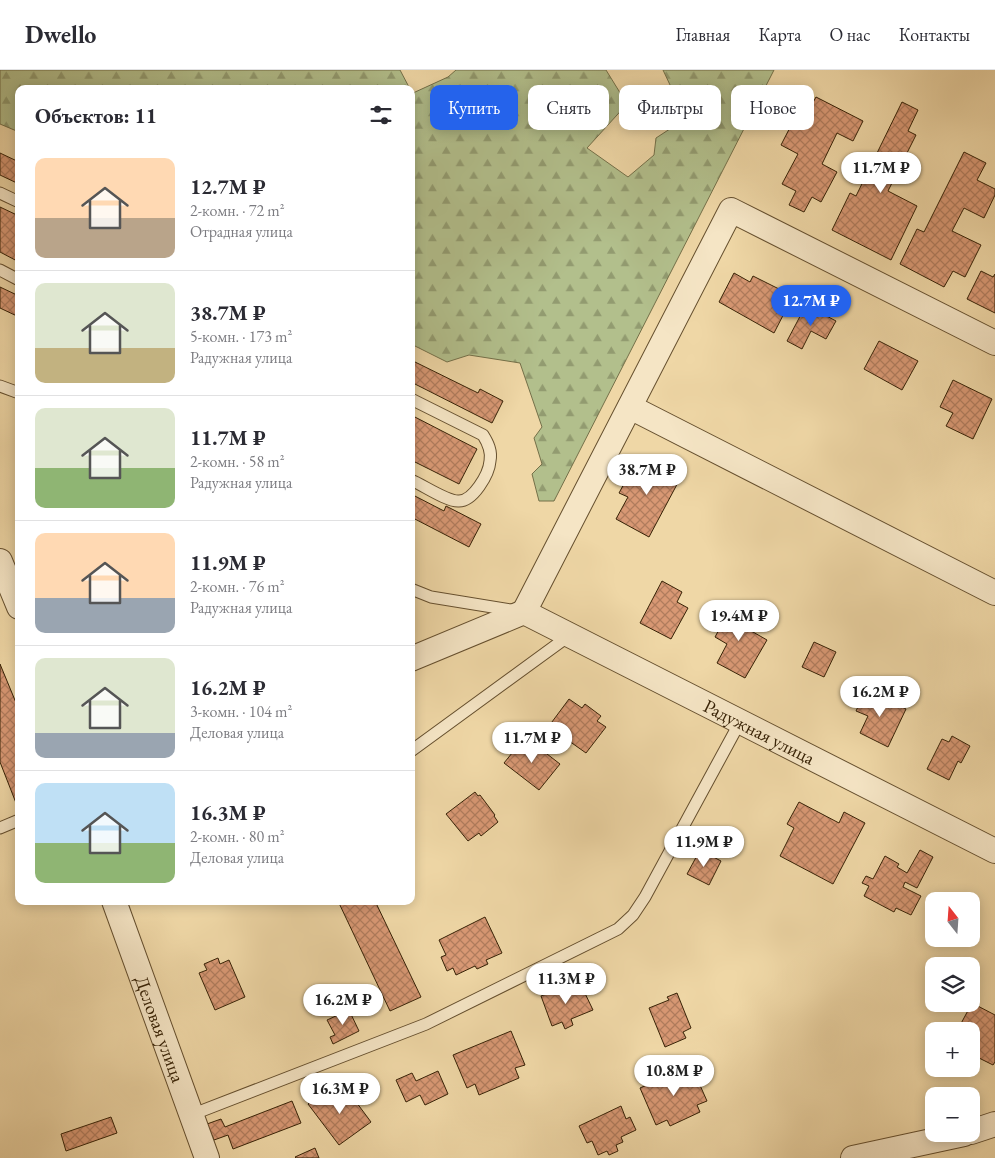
<!DOCTYPE html>
<html lang="ru">
<meta charset="utf-8">
<style>
body{margin:0;font-family:"EB Garamond",serif;background:#f7f7f7;color:#2b2b33;height:100vh;display:flex;flex-direction:column;font-size:19px;white-space:nowrap}
*{box-sizing:border-box;margin:0}
p{font-size:16px;color:#7c7c81}
.icon{flex:none;width:28px;height:28px;fill:none;stroke:currentColor;stroke-width:2;stroke-linecap:round;stroke-linejoin:round}
.map{position:relative;flex:1;overflow:hidden}
.side{position:absolute;left:15px;top:15px;width:400px;height:820px;display:flex;flex-direction:column;background:#fff;border-radius:10px;box-shadow:0 2px 12px #0003}
.side>*{flex:none}
.banner{position:absolute;left:430px;top:15px;width:475px;height:45px;display:flex;gap:10px}
.needle{width:32px;rotate:343deg}
.buttons{position:absolute;left:925px;top:822px;display:grid;gap:10px}
.buttons a{display:grid;place-items:center;width:55px;height:55px;border-radius:10px;background:#fff;box-shadow:0 2px 12px #0003;font-size:25px}
.price{position:absolute;translate:-50% -42px;padding:0 11px;border-radius:18px;background:#fff;color:#222;font-size:16px;line-height:32px;filter:drop-shadow(0 1px 2px #0008)}
.price::after{content:'';position:absolute;left:50%;top:30px;width:15px;height:11px;margin-left:-8px;background:inherit;clip-path:polygon(0 0,100% 0,50% 100%)}
.price.current{background:#2563eb;color:#fff}
ul{padding:0;list-style:none}
li{display:flex;align-items:center;gap:15px;height:125px;padding:0 20px}
li+li{border-top:1px solid #e1e1e2}
li span{display:grid;place-items:center;flex:none;width:140px;height:100px;border-radius:10px;color:#555}
li>.icon{margin-inline-start:auto}
span .icon{width:60px;height:60px;fill:#fffc;stroke-width:1}
li b{font-size:21px}
h2{display:flex;justify-content:space-between;align-items:center;height:60px;padding:0 20px;font-size:21px}
.tag{padding:0 18px;border-radius:10px;background:#fff;box-shadow:0 2px 12px #0003;font-size:18px;line-height:45px}
.tag.current{background:#2563eb;color:#fff}
header{display:flex;align-items:center;gap:30px;box-sizing:border-box;height:70px;padding:0 25px;background:#fff;border-bottom:1px solid #e1e1e2}
header strong{font-size:24px}
nav{display:flex;gap:28px;margin-inline-start:auto;font-size:18px}
.map>svg:first-child{display:block}
.forest{fill:url(#forest-firs);stroke:#747049}
.building{fill:url(#building-cross-hatch);stroke:#372206}
.lines{fill:none;stroke-linecap:round;stroke-linejoin:round}
.lane-casing{stroke:#654f2e;stroke-width:13}
.street-casing{stroke:#654f2e;stroke-width:26}
.lane{stroke:#f5e5c5;stroke-width:11}
.street{stroke:#f5e5c5;stroke-width:24}
.labels{text-anchor:middle;stroke-width:4;stroke-linejoin:round;paint-order:stroke}
.street-label{font-size:19px;fill:#372206;stroke:#f5e5c5}
</style>
<header>
<strong>Dwello</strong>
<nav><a>Главная</a><a>Карта</a><a>О нас</a><a>Контакты</a></nav>
</header>
<div class="map">
<svg width="995" height="1088" viewBox="0 0 995 1088">
<defs>
<pattern id="forest-firs" width="22" height="20" patternUnits="userSpaceOnUse" patternTransform="scale(1.25)"><rect width="22" height="20" fill="#b2bf8c"/><path d="M5 1l3.5 6h-7zM16 11l3.5 6h-7z" fill="#929b70"/></pattern>
<pattern id="building-cross-hatch" width="8" height="8" patternUnits="userSpaceOnUse" patternTransform="scale(1.25)"><rect width="8" height="8" fill="#d89874"/><path d="M0 0l8 8M0 8l8-8" fill="none" stroke="#b07c5d"/></pattern>
</defs>
<rect width="100%" height="100%" fill="#efd7a6"/>
<filter id="stains"><feTurbulence type="fractalNoise" baseFrequency=".004" numOctaves="4"/><feColorMatrix values="0 0 0 0 .2 0 0 0 0 .09 0 0 0 0 .02 0 0 0 .5 -.17"/></filter>
<radialGradient id="worn" r=".72"><stop offset=".6" stop-color="#630" stop-opacity="0"/><stop offset="1" stop-color="#630" stop-opacity=".3"/></radialGradient>
<g class="forest">
<polygon points="0,0 400,0 410,19 19,19 19,62 0,54"/>
<polygon points="456,0 606,0 627,34 587,78 628,107 654,85 656,68 679,53 671,17 663,0 774,0 554,431 539,431 532,404 542,394 534,368 542,357 520,293 469,285 447,292 411,274 411,20 413,23 448,7"/>
</g>
<g class="building">
<polygon points="816,27 863,51 853,71 837,63 822,94 837,102 821,132 812,127 804,142 789,135 796,121 782,114 798,84 781,75 801,36 809,40"/>
<polygon points="902,32 918,40 908,61 916,65 888,121 917,136 891,190 832,160 850,123 856,126"/>
<polygon points="964,82 986,93 977,110 995,119 995,125 984,148 964,138 952,161 981,175 965,207 953,201 944,217 900,194 917,159 924,162"/>
<polygon points="0,83 19,92 19,114 0,105"/>
<polygon points="0,137 19,146 19,192 0,182"/>
<polygon points="981,201 993,207 995,204 995,243 967,229"/>
<polygon points="734,203 750,212 753,206 793,226 774,263 719,232"/>
<polygon points="0,217 19,226 19,247 0,238"/>
<polygon points="806,235 836,251 826,269 811,261 802,279 787,271"/>
<polygon points="879,271 918,291 902,320 864,299"/>
<polygon points="411,290 478,323 480,319 503,331 492,353 411,312"/>
<polygon points="953,310 992,329 973,369 946,356 953,343 940,337"/>
<polygon points="411,345 477,379 459,414 411,390"/>
<polygon points="638,388 664,402 667,397 682,405 649,467 616,449 628,427 619,423"/>
<polygon points="411,424 444,441 446,436 481,454 469,477 411,447"/>
<polygon points="662,511 682,522 677,532 688,538 671,569 640,553"/>
<polygon points="733,534 753,545 746,558 767,570 745,608 717,593 727,574 715,567"/>
<polygon points="814,572 836,582 824,607 802,597"/>
<polygon points="0,594 19,640 19,732 16,733 0,692"/>
<polygon points="866,620 906,639 888,677 860,663 868,646 856,641"/>
<polygon points="569,629 582,638 585,634 601,646 597,651 606,657 586,683 569,671 562,680 543,664"/>
<polygon points="952,666 970,676 961,693 958,691 949,710 927,699 942,669 949,672"/>
<polygon points="525,667 560,694 539,720 504,693"/>
<polygon points="475,722 478,726 480,725 495,745 494,746 498,752 481,766 479,763 468,771 446,744"/>
<polygon points="799,732 839,753 844,742 865,753 833,814 780,786 794,758 787,754"/>
<polygon points="700,780 721,791 709,815 687,804"/>
<polygon points="920,780 933,787 917,818 905,812 903,817 921,826 911,845 896,838 894,842 864,826 869,816 862,813 866,806 873,809 885,786 899,794 897,797 907,803"/>
<polygon points="338,831 375,831 421,927 390,941"/>
<polygon points="485,847 502,883 486,890 488,894 477,899 475,896 456,905 453,898 447,901 441,887 446,885 439,870"/>
<polygon points="218,888 220,894 229,890 245,927 215,940 199,903 207,900 204,894"/>
<polygon points="571,915 573,919 581,915 593,940 571,949 573,955 565,959 562,952 552,956 541,926"/>
<polygon points="677,923 691,958 683,962 686,968 665,977 649,938 669,930 667,927"/>
<polygon points="972,933 995,945 995,992 993,995 971,984 971,961 957,961"/>
<polygon points="349,940 359,961 333,974 330,967 335,965 327,950"/>
<polygon points="511,961 525,995 515,998 519,1008 479,1025 475,1014 467,1018 453,985"/>
<polygon points="691,995 707,1031 697,1035 700,1042 670,1056 667,1050 656,1055 640,1018"/>
<polygon points="438,1001 448,1024 425,1035 420,1025 406,1032 396,1010 412,1003 416,1011"/>
<polygon points="345,1017 371,1052 339,1075 308,1034 321,1024 326,1032"/>
<polygon points="292,1031 301,1053 233,1079 228,1065 214,1070 207,1054 221,1049 225,1057"/>
<polygon points="621,1036 626,1049 630,1047 636,1060 621,1067 623,1072 616,1075 618,1081 609,1085 607,1081 598,1085 592,1071 587,1073 579,1056"/>
<polygon points="111,1047 117,1063 66,1081 61,1064"/>
<polygon points="315,1078 319,1088 296,1088 295,1087"/>
</g>
<g class="lines">
<defs>
<g id="lane">
<polyline points="0,123 19,132"/>
<polyline points="0,200 19,210"/>
<polyline points="0,316 19,323"/>
<path d="M411 329 483 365C488 373 492 381 490 391 489 404 473 432 458 431 446 431 423 415 411 410"/>
<polyline points="411,519 431,527 517,541"/>
<polyline points="411,681 570,565"/>
<polyline points="0,758 19,750"/>
<polyline points="191,1045 426,954 618,859 633,845 645,827 740,652"/>
</g>
<g id="street">
<polyline points="630,337 995,523"/>
<polyline points="0,491 19,537"/>
<polyline points="524,542 731,140 995,273"/>
<path id="s1" d="M524 542 995 781"/>
<polyline points="411,589 524,542"/>
<path id="s2" d="M114 831 207 1088"/>
<polyline points="971,1062 995,1054"/>
<polyline points="853,1088 964,1064"/>
</g>
</defs>
<use href="#lane" class="lane-casing"/>
<use href="#street" class="street-casing"/>
<use href="#lane" class="lane"/>
<use href="#street" class="street"/>
</g>
<g class="labels">
<g class="street-label">
<text dy="7" stroke="none"><textPath href="#s1" startOffset="264">Радужная улица</textPath></text>
<text dy="7" stroke="none"><textPath href="#s2" startOffset="136">Деловая улица</textPath></text>
</g>
</g>
<rect width="100%" height="100%" filter="url(#stains)"/>
<rect width="100%" height="100%" fill="url(#worn)"/>
</svg>
<div class="buttons">
<a><svg class="needle" viewBox="-14 -14 28 28"><path d="M0-13l5 13h-10z" fill="#e53935"/><path d="M0 13l5-13h-10z" fill="#7c7c81"/></svg></a>
<a><svg class="icon" aria-label="layers" viewBox="0 0 24 24"><path d="M12 4l9 5-9 5-9-5zM3 14l9 5 9-5"/></svg></a>
<a>+</a>
<a>−</a>
</div>
<b class="price" style="left:881px;top:124px">11.7M ₽</b>
<b class="price current" style="left:811px;top:257px">12.7M ₽</b>
<b class="price" style="left:647px;top:426px">38.7M ₽</b>
<b class="price" style="left:739px;top:572px">19.4M ₽</b>
<b class="price" style="left:880px;top:648px">16.2M ₽</b>
<b class="price" style="left:532px;top:694px">11.7M ₽</b>
<b class="price" style="left:704px;top:798px">11.9M ₽</b>
<b class="price" style="left:566px;top:935px">11.3M ₽</b>
<b class="price" style="left:343px;top:956px">16.2M ₽</b>
<b class="price" style="left:674px;top:1027px">10.8M ₽</b>
<b class="price" style="left:340px;top:1045px">16.3M ₽</b>
<div class="banner">
<a class="tag current">Купить</a>
<a class="tag">Снять</a>
<a class="tag">Фильтры</a>
<a class="tag">Новое</a>
</div>
<section class="side">
<h2>Объектов: 11<svg class="icon" aria-label="filters" viewBox="0 0 24 24"><path d="M4 7h16M4 17h16"/><circle cx="9" cy="7" r="2"/><circle cx="15" cy="17" r="2"/></svg></h2>
<ul>
<li><span style="background:linear-gradient(#ffd9b3 60%,#b9a48a 0)"><svg class="icon" aria-label="home" viewBox="0 0 24 24"><path d="M3 11l9-7 9 7M6 9v11h12V9"/></svg></span><div><b>12.7M ₽</b><p>2-комн. · 72 m²</p><p>Отрадная улица</p></div></li>
<li><span style="background:linear-gradient(#dfe7d0 65%,#c2b280 0)"><svg class="icon" aria-label="home" viewBox="0 0 24 24"><path d="M3 11l9-7 9 7M6 9v11h12V9"/></svg></span><div><b>38.7M ₽</b><p>5-комн. · 173 m²</p><p>Радужная улица</p></div></li>
<li><span style="background:linear-gradient(#dfe7d0 60%,#8fb573 0)"><svg class="icon" aria-label="home" viewBox="0 0 24 24"><path d="M3 11l9-7 9 7M6 9v11h12V9"/></svg></span><div><b>11.7M ₽</b><p>2-комн. · 58 m²</p><p>Радужная улица</p></div></li>
<li><span style="background:linear-gradient(#ffd9b3 65%,#9aa5b1 0)"><svg class="icon" aria-label="home" viewBox="0 0 24 24"><path d="M3 11l9-7 9 7M6 9v11h12V9"/></svg></span><div><b>11.9M ₽</b><p>2-комн. · 76 m²</p><p>Радужная улица</p></div></li>
<li><span style="background:linear-gradient(#dfe7d0 75%,#9aa5b1 0)"><svg class="icon" aria-label="home" viewBox="0 0 24 24"><path d="M3 11l9-7 9 7M6 9v11h12V9"/></svg></span><div><b>16.2M ₽</b><p>3-комн. · 104 m²</p><p>Деловая улица</p></div></li>
<li><span style="background:linear-gradient(#bfe0f5 60%,#8fb573 0)"><svg class="icon" aria-label="home" viewBox="0 0 24 24"><path d="M3 11l9-7 9 7M6 9v11h12V9"/></svg></span><div><b>16.3M ₽</b><p>2-комн. · 80 m²</p><p>Деловая улица</p></div></li>
</ul>
</section>
</div>
